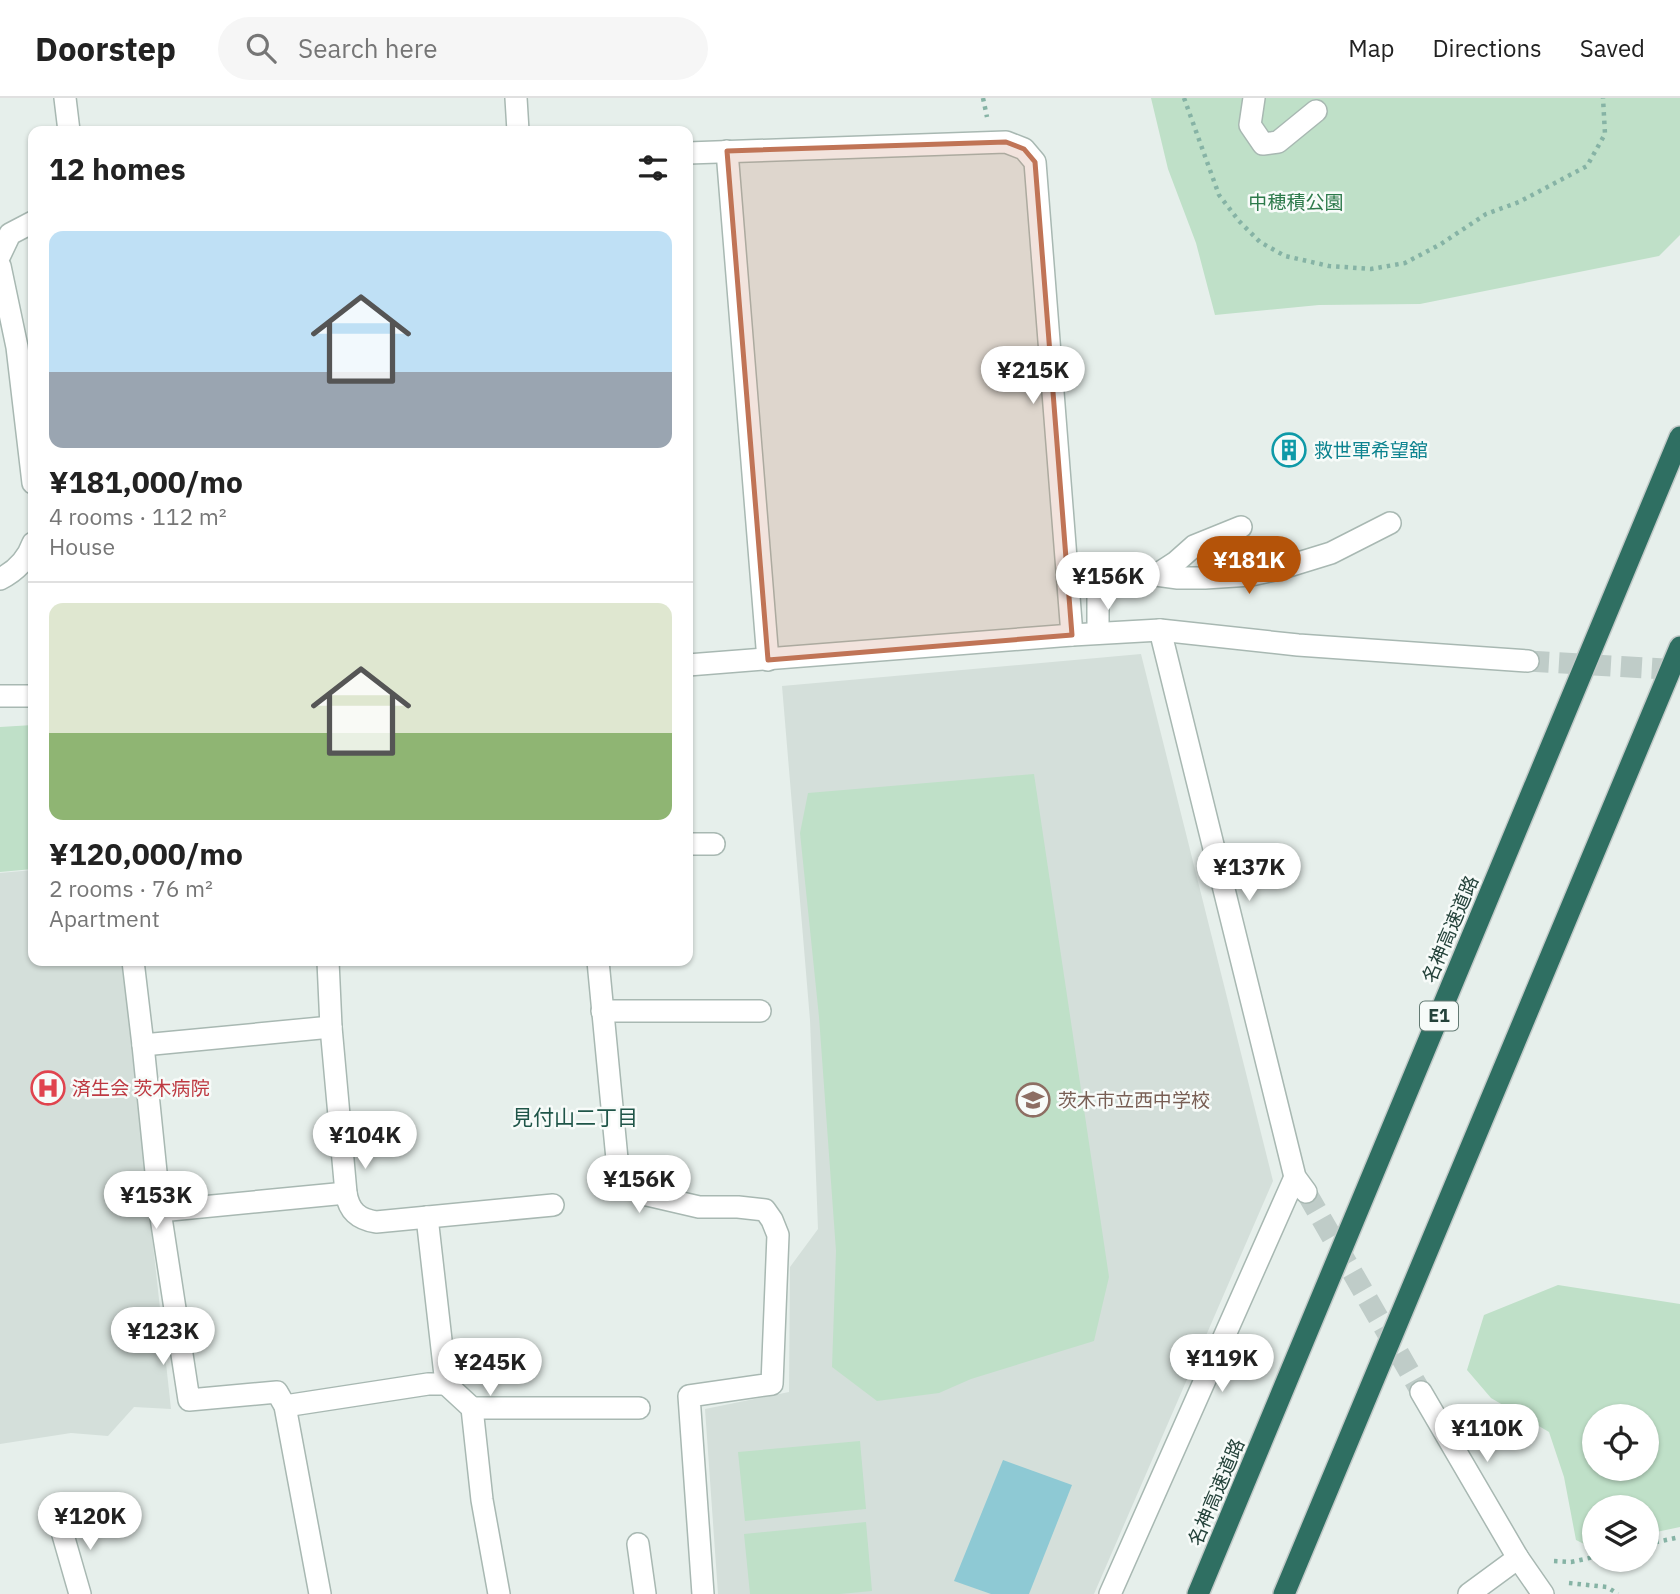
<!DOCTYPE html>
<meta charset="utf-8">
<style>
body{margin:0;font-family:"IBM Plex Sans","Noto Sans JP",sans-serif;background:#f6f6f6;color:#222;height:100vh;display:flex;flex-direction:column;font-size:26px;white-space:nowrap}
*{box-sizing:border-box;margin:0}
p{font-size:23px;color:#767676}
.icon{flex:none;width:38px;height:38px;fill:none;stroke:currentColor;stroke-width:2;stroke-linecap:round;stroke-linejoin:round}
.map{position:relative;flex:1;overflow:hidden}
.sheet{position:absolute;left:28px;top:28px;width:665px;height:840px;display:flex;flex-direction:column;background:#fff;border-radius:14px;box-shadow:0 2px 5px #0004}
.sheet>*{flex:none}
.tools{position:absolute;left:1582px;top:1306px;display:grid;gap:14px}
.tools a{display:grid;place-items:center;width:77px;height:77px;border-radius:50%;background:#fff;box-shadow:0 2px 5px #0004;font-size:35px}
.price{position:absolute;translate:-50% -60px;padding:0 16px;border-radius:24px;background:#fff;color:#222;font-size:23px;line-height:46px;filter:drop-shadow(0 2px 4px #0008)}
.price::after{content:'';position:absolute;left:50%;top:42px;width:21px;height:16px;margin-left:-10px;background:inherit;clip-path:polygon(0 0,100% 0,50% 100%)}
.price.on{background:#b45309;color:#fff}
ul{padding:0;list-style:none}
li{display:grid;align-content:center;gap:14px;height:371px;padding:0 21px}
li+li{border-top:2px solid #e0e0e0}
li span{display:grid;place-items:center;height:217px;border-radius:14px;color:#555}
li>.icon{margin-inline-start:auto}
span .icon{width:126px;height:126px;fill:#fffc;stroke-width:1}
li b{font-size:30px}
h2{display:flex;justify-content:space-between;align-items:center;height:84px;padding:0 21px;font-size:30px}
header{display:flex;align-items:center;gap:42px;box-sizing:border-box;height:98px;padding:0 35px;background:#fff;border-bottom:2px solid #e0e0e0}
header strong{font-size:33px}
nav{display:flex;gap:38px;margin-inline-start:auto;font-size:24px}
.search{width:490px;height:63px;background:#f6f6f6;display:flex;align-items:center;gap:18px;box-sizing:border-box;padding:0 24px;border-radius:38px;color:#767676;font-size:26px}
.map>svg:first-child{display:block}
.built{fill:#d4dfda}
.green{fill:#bfe0c8;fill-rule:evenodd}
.water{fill:#8ec9d4}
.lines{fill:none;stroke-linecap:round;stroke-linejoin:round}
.minor-tunnel{stroke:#bfccc8;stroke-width:21;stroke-dasharray:21 10;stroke-linecap:butt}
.minor-casing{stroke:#a8b8b2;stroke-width:24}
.highway-casing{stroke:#c2cac8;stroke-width:24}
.path{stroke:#86b3a5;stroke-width:4.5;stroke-dasharray:3.5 5;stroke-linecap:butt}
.minor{stroke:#fff;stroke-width:21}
.highway{stroke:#2f6f62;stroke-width:21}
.marked{fill:#c07456;fill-opacity:0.2;stroke:#c07456;stroke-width:5;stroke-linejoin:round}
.labels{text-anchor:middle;stroke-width:5;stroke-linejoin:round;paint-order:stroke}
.shield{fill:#f7fbf9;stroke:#637a73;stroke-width:2}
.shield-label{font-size:18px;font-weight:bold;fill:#24423a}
.park-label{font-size:19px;fill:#2d7a4b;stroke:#f7fbf9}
.culture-label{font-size:19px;fill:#0d838f;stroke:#f7fbf9;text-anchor:start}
.street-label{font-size:19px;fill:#24423a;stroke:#f7fbf9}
.health-label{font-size:19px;fill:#be3a42;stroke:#f7fbf9;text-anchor:start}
.education-label{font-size:19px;fill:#785e54;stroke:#f7fbf9;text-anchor:start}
.neighbourhood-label{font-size:21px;fill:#1f5548;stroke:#f7fbf9}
</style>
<header>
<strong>Doorstep</strong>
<div class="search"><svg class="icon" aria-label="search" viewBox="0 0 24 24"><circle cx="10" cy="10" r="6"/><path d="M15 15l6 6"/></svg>Search here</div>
<nav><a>Map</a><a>Directions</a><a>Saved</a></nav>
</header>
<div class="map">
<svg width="1680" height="1496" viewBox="0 0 1680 1496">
<rect width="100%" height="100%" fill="#e6efeb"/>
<g class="built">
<polygon points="1141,556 1273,1083 1094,1496 718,1496 705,1311 789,1294 790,1169 818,1131 810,922 782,588"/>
<polygon points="33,772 33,863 122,863 171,1311 134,1309 108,1338 71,1335 0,1346 0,775"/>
</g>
<g class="green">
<polygon points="1151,0 1680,0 1680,137 1659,158 1420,206 1319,207 1215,217 1196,145 1168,71"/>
<polygon points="33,627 33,771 0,774 0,629"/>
<polygon points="1034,676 1109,1179 1094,1243 971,1281 939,1295 877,1303 832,1269 836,1153 819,919 800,735 808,695"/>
<path d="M1558 1187 1680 1206V1429L1647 1436V1409H1594V1448L1590 1449 1576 1442 1564 1379 1549 1334 1491 1300 1467 1272 1484 1217ZM1594 1318H1647V1370H1594Z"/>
<polygon points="860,1343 866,1411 745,1423 738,1354"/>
<polygon points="866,1424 872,1493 840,1496 750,1496 744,1436"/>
</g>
<polygon class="water" points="1003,1362 1072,1387 1029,1496 991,1496 954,1483"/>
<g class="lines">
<g class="minor-tunnel">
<polyline points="1528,563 1680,572"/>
<polyline points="1306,1094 1421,1294"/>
</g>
<defs>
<g id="minor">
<polyline points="65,0 69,33"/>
<polyline points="516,0 518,33"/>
<polyline points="1254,0 1250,27 1263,46 1278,44 1316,13"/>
<polyline points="727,53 768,562"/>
<polyline points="688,55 1006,44 1024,51 1035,64 1072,537"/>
<polyline points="0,157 10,136 33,124"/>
<polyline points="0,168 17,249 33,385"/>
<polyline points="1156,477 1176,464 1194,448 1241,429"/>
<path d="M0 481C16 473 27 462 33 445"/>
<polyline points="1160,532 1295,1079 1306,1094"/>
<polyline points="1098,535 1098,491 1104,485 1156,477 1178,480 1205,480 1251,477 1279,471 1331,455 1390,425"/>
<polyline points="688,567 1072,537 1160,532 1298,547 1528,563"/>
<polyline points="0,598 33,598"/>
<polyline points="688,746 714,746"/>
<polyline points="133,863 143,947 331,929"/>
<path d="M328 863 331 929 346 1095C349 1113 358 1121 376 1124L553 1107"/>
<polyline points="598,863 617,1061 643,1096 699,1109 738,1109 765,1112 772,1122 778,1137 772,1286 689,1298 703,1496"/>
<polyline points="602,913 760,913"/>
<polyline points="143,947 160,1113 346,1095"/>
<polyline points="160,1113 189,1302 277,1294 285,1308 320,1496"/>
<polyline points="427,1119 446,1286 472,1310 482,1402 499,1496"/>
<polyline points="1421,1294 1518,1460 1543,1496"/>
<polyline points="285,1308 428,1286 446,1286"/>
<polyline points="472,1310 639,1310"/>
<polyline points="59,1423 80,1496"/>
<polyline points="638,1446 645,1496"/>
<polyline points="1110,1496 1295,1079"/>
<polyline points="1469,1496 1518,1460"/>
</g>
<g id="highway">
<polyline points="1198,1496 1680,339"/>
<polyline points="1284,1496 1680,549"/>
</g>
</defs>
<use href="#minor" class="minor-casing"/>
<use href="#highway" class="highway-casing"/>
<g class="path">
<polyline points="983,0 987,19"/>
<polyline points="1184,0 1219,97 1239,123 1260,144 1285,158 1329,168 1371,171 1405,165 1441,146 1486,116 1519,104 1587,68 1605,36 1603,0"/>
<polyline points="1647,1446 1680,1439"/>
<polyline points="1554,1463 1571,1464 1594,1459"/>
<polyline points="1569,1485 1607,1489 1618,1496"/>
</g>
<use href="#minor" class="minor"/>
<use href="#highway" class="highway"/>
</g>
<path class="marked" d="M1006 44 1024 51 1035 64 1072 537 768 562 727 53Z"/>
<defs>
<symbol id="building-ring" viewBox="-11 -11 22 22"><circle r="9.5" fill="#f7fbf9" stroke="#0f9aa8" stroke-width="1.5"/><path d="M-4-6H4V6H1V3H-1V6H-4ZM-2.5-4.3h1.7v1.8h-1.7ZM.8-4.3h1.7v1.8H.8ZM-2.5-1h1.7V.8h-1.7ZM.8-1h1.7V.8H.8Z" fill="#0f9aa8"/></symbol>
<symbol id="hospital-ring" viewBox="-11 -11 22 22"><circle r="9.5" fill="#f7fbf9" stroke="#e0444e" stroke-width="1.5"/><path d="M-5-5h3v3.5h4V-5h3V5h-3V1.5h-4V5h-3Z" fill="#e0444e"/></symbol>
<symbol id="school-ring" viewBox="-11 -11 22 22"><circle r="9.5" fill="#f7fbf9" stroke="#8d6e63" stroke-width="1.5"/><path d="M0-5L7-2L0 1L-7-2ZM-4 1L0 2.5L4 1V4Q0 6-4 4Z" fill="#8d6e63"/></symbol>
</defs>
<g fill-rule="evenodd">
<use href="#building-ring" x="1270" y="333" width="38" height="38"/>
<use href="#hospital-ring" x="29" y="971" width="38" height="38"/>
<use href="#school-ring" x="1014" y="983" width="38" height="38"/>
</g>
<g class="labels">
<rect class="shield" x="1420" y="903.5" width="38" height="29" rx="5"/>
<g class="shield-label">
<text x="1439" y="924">E1</text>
</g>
<g class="park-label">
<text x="1296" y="111">中穂積公園</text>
</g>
<g class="culture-label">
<text x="1314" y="359">救世軍希望舘</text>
</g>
<g class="street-label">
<text transform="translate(1450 831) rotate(-67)" y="7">名神高速道路</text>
<text transform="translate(1216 1394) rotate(-67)" y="7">名神高速道路</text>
</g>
<g class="health-label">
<text x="72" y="997">済生会 茨木病院</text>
</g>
<g class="education-label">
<text x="1058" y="1009">茨木市立西中学校</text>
</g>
<g class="neighbourhood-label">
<text x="575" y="1027">見付山二丁目</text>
</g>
</g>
</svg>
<div class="tools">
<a><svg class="icon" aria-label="locate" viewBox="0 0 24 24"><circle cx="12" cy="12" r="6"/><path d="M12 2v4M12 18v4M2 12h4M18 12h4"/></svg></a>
<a><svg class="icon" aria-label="layers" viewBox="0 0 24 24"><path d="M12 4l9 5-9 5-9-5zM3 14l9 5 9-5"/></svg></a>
</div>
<b class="price" style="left:1033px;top:308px">¥215K</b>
<b class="price on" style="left:1249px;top:498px">¥181K</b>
<b class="price" style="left:1108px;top:514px">¥156K</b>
<b class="price" style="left:1249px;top:805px">¥137K</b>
<b class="price" style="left:365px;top:1073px">¥104K</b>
<b class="price" style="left:639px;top:1117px">¥156K</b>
<b class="price" style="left:156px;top:1133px">¥153K</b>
<b class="price" style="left:163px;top:1269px">¥123K</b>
<b class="price" style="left:1222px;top:1296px">¥119K</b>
<b class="price" style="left:490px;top:1300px">¥245K</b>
<b class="price" style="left:1487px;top:1366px">¥110K</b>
<b class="price" style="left:90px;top:1454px">¥120K</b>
<section class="sheet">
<h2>12 homes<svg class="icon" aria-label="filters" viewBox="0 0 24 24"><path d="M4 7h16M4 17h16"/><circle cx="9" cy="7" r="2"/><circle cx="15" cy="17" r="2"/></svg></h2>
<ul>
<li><span style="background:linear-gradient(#bfe0f5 65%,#9aa5b1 0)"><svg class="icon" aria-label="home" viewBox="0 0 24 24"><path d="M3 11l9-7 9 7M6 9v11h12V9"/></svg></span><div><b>¥181,000/mo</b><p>4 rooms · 112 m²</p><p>House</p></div></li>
<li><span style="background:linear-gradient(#dfe7d0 60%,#8fb573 0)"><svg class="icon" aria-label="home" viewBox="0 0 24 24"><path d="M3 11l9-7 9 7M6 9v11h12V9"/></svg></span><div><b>¥120,000/mo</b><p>2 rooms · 76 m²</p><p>Apartment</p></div></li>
</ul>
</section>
</div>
